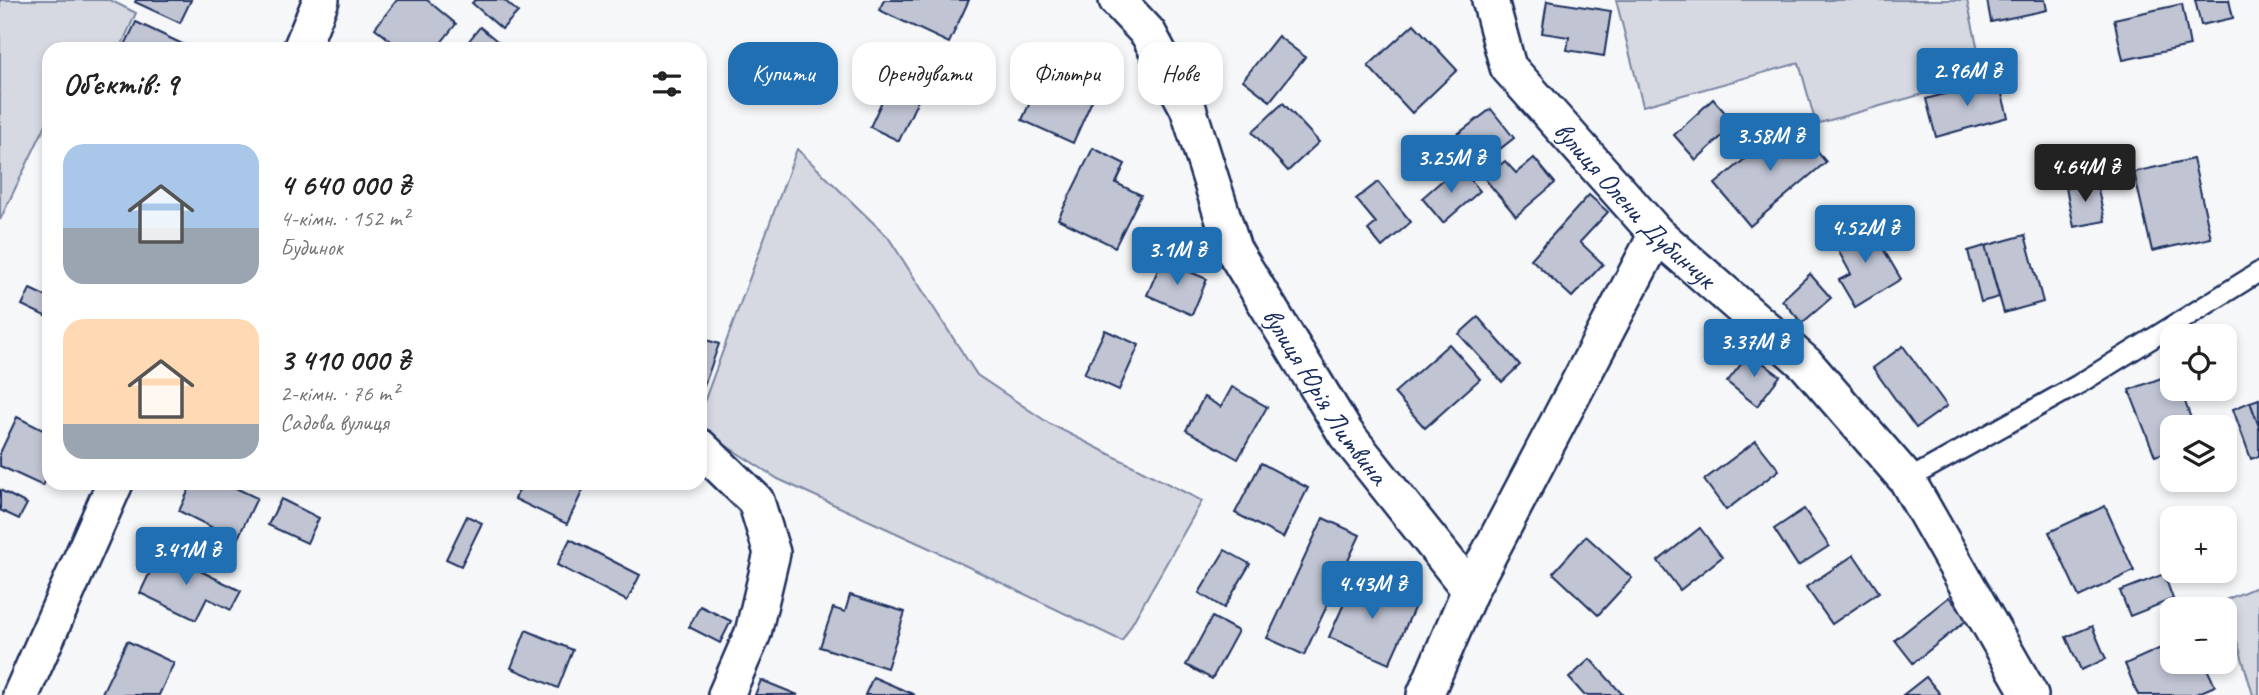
<!DOCTYPE html>
<html lang="uk">
<meta charset="utf-8">
<style>
body{margin:0;font-family:Caveat,sans-serif;background:#f2f2f2;color:#222;height:100vh;display:flex;flex-direction:column;font-size:26px;white-space:nowrap}
*{box-sizing:border-box;margin:0}
p{font-size:23px;color:#767676}
.icon{flex:none;width:38px;height:38px;fill:none;stroke:currentColor;stroke-width:2;stroke-linecap:round;stroke-linejoin:round}
.map{position:relative;flex:1;overflow:hidden}
.details{position:absolute;left:42px;top:42px;width:665px;height:448px;display:flex;flex-direction:column;background:#fff;border-radius:21px;box-shadow:0 4px 10px #0003}
.details>*{flex:none}
.hud{position:absolute;left:728px;top:42px;width:665px;height:63px;display:flex;gap:14px}
.tools{position:absolute;left:2160px;top:324px;display:grid;gap:14px}
.tools a{display:grid;place-items:center;width:77px;height:77px;border-radius:14px;background:#fff;box-shadow:0 4px 10px #0003;font-size:35px}
.price{position:absolute;translate:-50% -60px;padding:0 16px;border-radius:7px;background:#1f6fb2;color:#fff;font-size:23px;line-height:46px;filter:drop-shadow(0 2px 4px #0008)}
.price::after{content:'';position:absolute;left:50%;top:42px;width:21px;height:16px;margin-left:-10px;background:inherit;clip-path:polygon(0 0,100% 0,50% 100%)}
.price.on{background:#222;color:#fff}
ul{padding:0;list-style:none}
li{display:flex;align-items:center;gap:21px;height:175px;padding:0 21px}
li span{display:grid;place-items:center;flex:none;width:196px;height:140px;border-radius:21px;color:#555}
li>.icon{margin-inline-start:auto}
span .icon{width:84px;height:84px;fill:#fffc;stroke-width:1}
li b{font-size:30px}
h2{display:flex;justify-content:space-between;align-items:center;height:84px;padding:0 21px;font-size:30px}
.pill{padding:0 24px;border-radius:21px;background:#fff;box-shadow:0 4px 10px #0003;font-size:24px;line-height:63px}
.pill.on{background:#1f6fb2;color:#fff}
.map>svg:first-child{display:block}
.green{fill:#d6d9e2;stroke:#7884a0;stroke-width:2}
.building{fill:#c0c4d3;stroke:#1b2f5e;stroke-width:2}
.lines{fill:none;stroke-linecap:round;stroke-linejoin:round}
.lane-casing{stroke:#1b2f5e;stroke-width:23}
.street-casing{stroke:#1b2f5e;stroke-width:40}
.lane{stroke:#fff;stroke-width:18}
.street{stroke:#fff;stroke-width:35}
.labels{text-anchor:middle;stroke-width:6;stroke-linejoin:round;paint-order:stroke}
.street-label{font-size:28px;fill:#1b2f5e;stroke:#fff}
</style>
<div class="map">
<svg width="2259" height="695" viewBox="0 0 2259 695">
<rect width="100%" height="100%" fill="#f6f7f9"/>
<filter id="ink" filterUnits="userSpaceOnUse"><feTurbulence type="fractalNoise" baseFrequency=".0143" numOctaves="2"/><feDisplacementMap in="SourceGraphic" scale="14" xChannelSelector="R" yChannelSelector="G"/><feConvolveMatrix kernelMatrix="1 2 1 2 8 2 1 2 1" color-interpolation-filters="sRGB"/></filter>
<g filter="url(#ink)">
<g class="green">
<polygon points="0,0 110,0 136,13 120,49 49,49 49,118 0,220"/>
<polygon points="1616,0 1967,0 1984,77 1816,124 1799,63 1643,106"/>
<polygon points="797,149 888,237 977,375 1050,424 1202,501 1122,641 929,548 778,479 700,429 700,413"/>
<polygon points="2259,586 2259,695 2253,695 2225,600"/>
</g>
<g class="building">
<polygon points="136,0 191,0 180,23 135,2"/>
<polygon points="397,0 427,0 456,24 436,49 401,49 375,28"/>
<polygon points="475,0 504,0 518,12 502,29 472,3"/>
<polygon points="884,0 969,0 949,43 879,10"/>
<polygon points="1987,0 2045,0 2047,10 1991,22"/>
<polygon points="2195,0 2229,0 2233,18 2201,25"/>
<polygon points="1547,1 1611,11 1604,56 1567,50 1569,37 1542,33"/>
<polygon points="2182,4 2190,46 2123,60 2114,19"/>
<polygon points="136,22 193,49 133,49 125,45"/>
<polygon points="1414,24 1457,70 1412,113 1368,66"/>
<polygon points="480,27 507,49 477,49 468,42"/>
<polygon points="1278,36 1305,57 1270,101 1243,80"/>
<polygon points="900,62 929,76 899,141 870,127"/>
<polygon points="1048,62 1099,85 1073,143 1022,120"/>
<polygon points="1998,79 2008,117 1936,137 1926,99"/>
<polygon points="1713,99 1735,124 1696,160 1674,135"/>
<polygon points="1283,103 1319,142 1288,171 1252,132"/>
<polygon points="1491,109 1514,138 1478,166 1455,136"/>
<polygon points="1791,120 1826,162 1750,226 1715,184"/>
<polygon points="1093,148 1125,164 1116,183 1141,195 1115,247 1058,219"/>
<polygon points="1534,158 1555,183 1516,216 1484,178 1505,161 1516,173"/>
<polygon points="2193,159 2211,238 2152,251 2134,172"/>
<polygon points="1459,166 1480,191 1443,223 1422,198"/>
<polygon points="2096,181 2105,221 2074,227 2066,188"/>
<polygon points="1378,182 1411,222 1382,247 1368,230 1376,223 1356,199"/>
<polygon points="1589,195 1608,212 1580,242 1603,264 1572,297 1531,259"/>
<polygon points="1868,223 1901,279 1855,307 1839,280 1851,274 1834,243"/>
<polygon points="2025,235 2043,302 2004,313 1985,246"/>
<polygon points="1985,246 1999,297 1981,302 1968,251"/>
<polygon points="1162,260 1207,279 1192,315 1147,295"/>
<polygon points="1810,274 1831,298 1802,323 1782,300"/>
<polygon points="30,289 49,298 49,318 22,305"/>
<polygon points="1478,317 1520,365 1502,382 1459,334"/>
<polygon points="1105,330 1139,345 1119,390 1084,374"/>
<polygon points="700,338 719,344 703,389 700,388"/>
<polygon points="1449,344 1480,379 1425,428 1394,393"/>
<polygon points="1903,346 1947,406 1916,428 1873,368"/>
<polygon points="1750,353 1780,376 1757,406 1727,382"/>
<polygon points="2172,374 2172,388 2180,388 2194,427 2172,427 2172,450 2155,456 2129,390"/>
<polygon points="1232,387 1267,407 1238,459 1186,430 1204,397 1221,407"/>
<polygon points="2259,399 2259,427 2250,402"/>
<polygon points="2250,402 2259,427 2259,456 2251,459 2233,409"/>
<polygon points="17,417 49,433 49,473 43,486 0,466 0,453"/>
<polygon points="1756,441 1779,470 1726,510 1704,480"/>
<polygon points="1261,463 1308,488 1283,538 1235,513"/>
<polygon points="192,483 225,483 257,498 237,540 179,511"/>
<polygon points="522,483 568,483 583,490 567,524 515,499"/>
<polygon points="0,490 27,504 19,519 0,510"/>
<polygon points="281,499 319,518 307,543 268,525"/>
<polygon points="2105,506 2134,571 2079,597 2049,532"/>
<polygon points="1804,509 1829,546 1798,566 1774,529"/>
<polygon points="467,516 482,523 461,566 446,559"/>
<polygon points="1323,518 1360,535 1304,655 1267,638"/>
<polygon points="1700,528 1722,557 1680,590 1658,561"/>
<polygon points="1586,536 1632,578 1598,615 1553,573"/>
<polygon points="570,539 640,575 627,601 557,565"/>
<polygon points="1225,550 1250,564 1224,608 1199,593"/>
<polygon points="160,551 241,591 231,610 207,598 196,620 140,593"/>
<polygon points="1854,555 1879,592 1832,624 1806,587"/>
<polygon points="2164,574 2173,599 2130,616 2120,591"/>
<polygon points="1355,579 1415,606 1389,664 1329,637"/>
<polygon points="850,595 905,612 887,668 820,647 833,608 845,612"/>
<polygon points="1949,597 1967,620 1913,663 1895,640"/>
<polygon points="700,606 731,621 720,643 689,627"/>
<polygon points="1212,617 1238,631 1212,679 1186,665"/>
<polygon points="2092,626 2106,659 2081,670 2066,637"/>
<polygon points="526,630 573,650 558,688 511,668"/>
<polygon points="127,641 174,663 159,695 101,695"/>
<polygon points="2172,643 2172,662 2204,662 2215,686 2194,695 2138,695 2125,664"/>
<polygon points="1590,659 1623,695 1584,695 1569,678"/>
<polygon points="873,677 915,695 865,695"/>
<polygon points="1926,677 1941,695 1903,695"/>
<polygon points="761,680 798,695 755,695"/>
</g>
<g class="lines">
<defs>
<polyline id="lane" points="1907,480 2079,384 2259,272"/>
<g id="street">
<path id="s1" d="M1117 0 1148 33 1188 108 1233 249 1346 434 1470 590"/>
<path id="s2" d="M1490 0 1508 67 1657 234 1806 364 1907 480 2030 695"/>
<polyline points="301,49 321,0"/>
<polyline points="700,447 756,501 772,553 753,633 726,695"/>
<polyline points="21,695 115,483"/>
<polyline points="1425,695 1470,590 1657,234"/>
</g>
</defs>
<use href="#lane" class="lane-casing"/>
<use href="#street" class="street-casing"/>
<use href="#lane" class="lane"/>
<use href="#street" class="street"/>
</g>
</g>
<g class="labels">
<g class="street-label">
<text dy="10" stroke="none"><textPath href="#s2" startOffset="257">вулиця Олени Дубинчук</textPath></text>
<text dy="10" stroke="none"><textPath href="#s1" startOffset="452">вулиця Юрія Литвина</textPath></text>
</g>
</g>
</svg>
<div class="tools">
<a><svg class="icon" aria-label="locate" viewBox="0 0 24 24"><circle cx="12" cy="12" r="6"/><path d="M12 2v4M12 18v4M2 12h4M18 12h4"/></svg></a>
<a><svg class="icon" aria-label="layers" viewBox="0 0 24 24"><path d="M12 4l9 5-9 5-9-5zM3 14l9 5 9-5"/></svg></a>
<a>+</a>
<a>−</a>
</div>
<b class="price" style="left:1967px;top:108px">2.96M ₴</b>
<b class="price" style="left:1770px;top:173px">3.58M ₴</b>
<b class="price" style="left:1451px;top:195px">3.25M ₴</b>
<b class="price on" style="left:2085px;top:204px">4.64M ₴</b>
<b class="price" style="left:1865px;top:265px">4.52M ₴</b>
<b class="price" style="left:1177px;top:287px">3.1M ₴</b>
<b class="price" style="left:1754px;top:379px">3.37M ₴</b>
<b class="price" style="left:186px;top:587px">3.41M ₴</b>
<b class="price" style="left:1372px;top:621px">4.43M ₴</b>
<div class="hud">
<a class="pill on">Купити</a>
<a class="pill">Орендувати</a>
<a class="pill">Фільтри</a>
<a class="pill">Нове</a>
</div>
<section class="details">
<h2>Об’єктів: 9<svg class="icon" aria-label="filters" viewBox="0 0 24 24"><path d="M4 7h16M4 17h16"/><circle cx="9" cy="7" r="2"/><circle cx="15" cy="17" r="2"/></svg></h2>
<ul>
<li><span style="background:linear-gradient(#a9c7e8 60%,#9aa5b1 0)"><svg class="icon" aria-label="home" viewBox="0 0 24 24"><path d="M3 11l9-7 9 7M6 9v11h12V9"/></svg></span><div><b>4 640 000 ₴</b><p>4-кімн. · 152 m²</p><p>Будинок</p></div></li>
<li><span style="background:linear-gradient(#ffd9b3 75%,#9aa5b1 0)"><svg class="icon" aria-label="home" viewBox="0 0 24 24"><path d="M3 11l9-7 9 7M6 9v11h12V9"/></svg></span><div><b>3 410 000 ₴</b><p>2-кімн. · 76 m²</p><p>Садова вулиця</p></div></li>
</ul>
</section>
</div>
